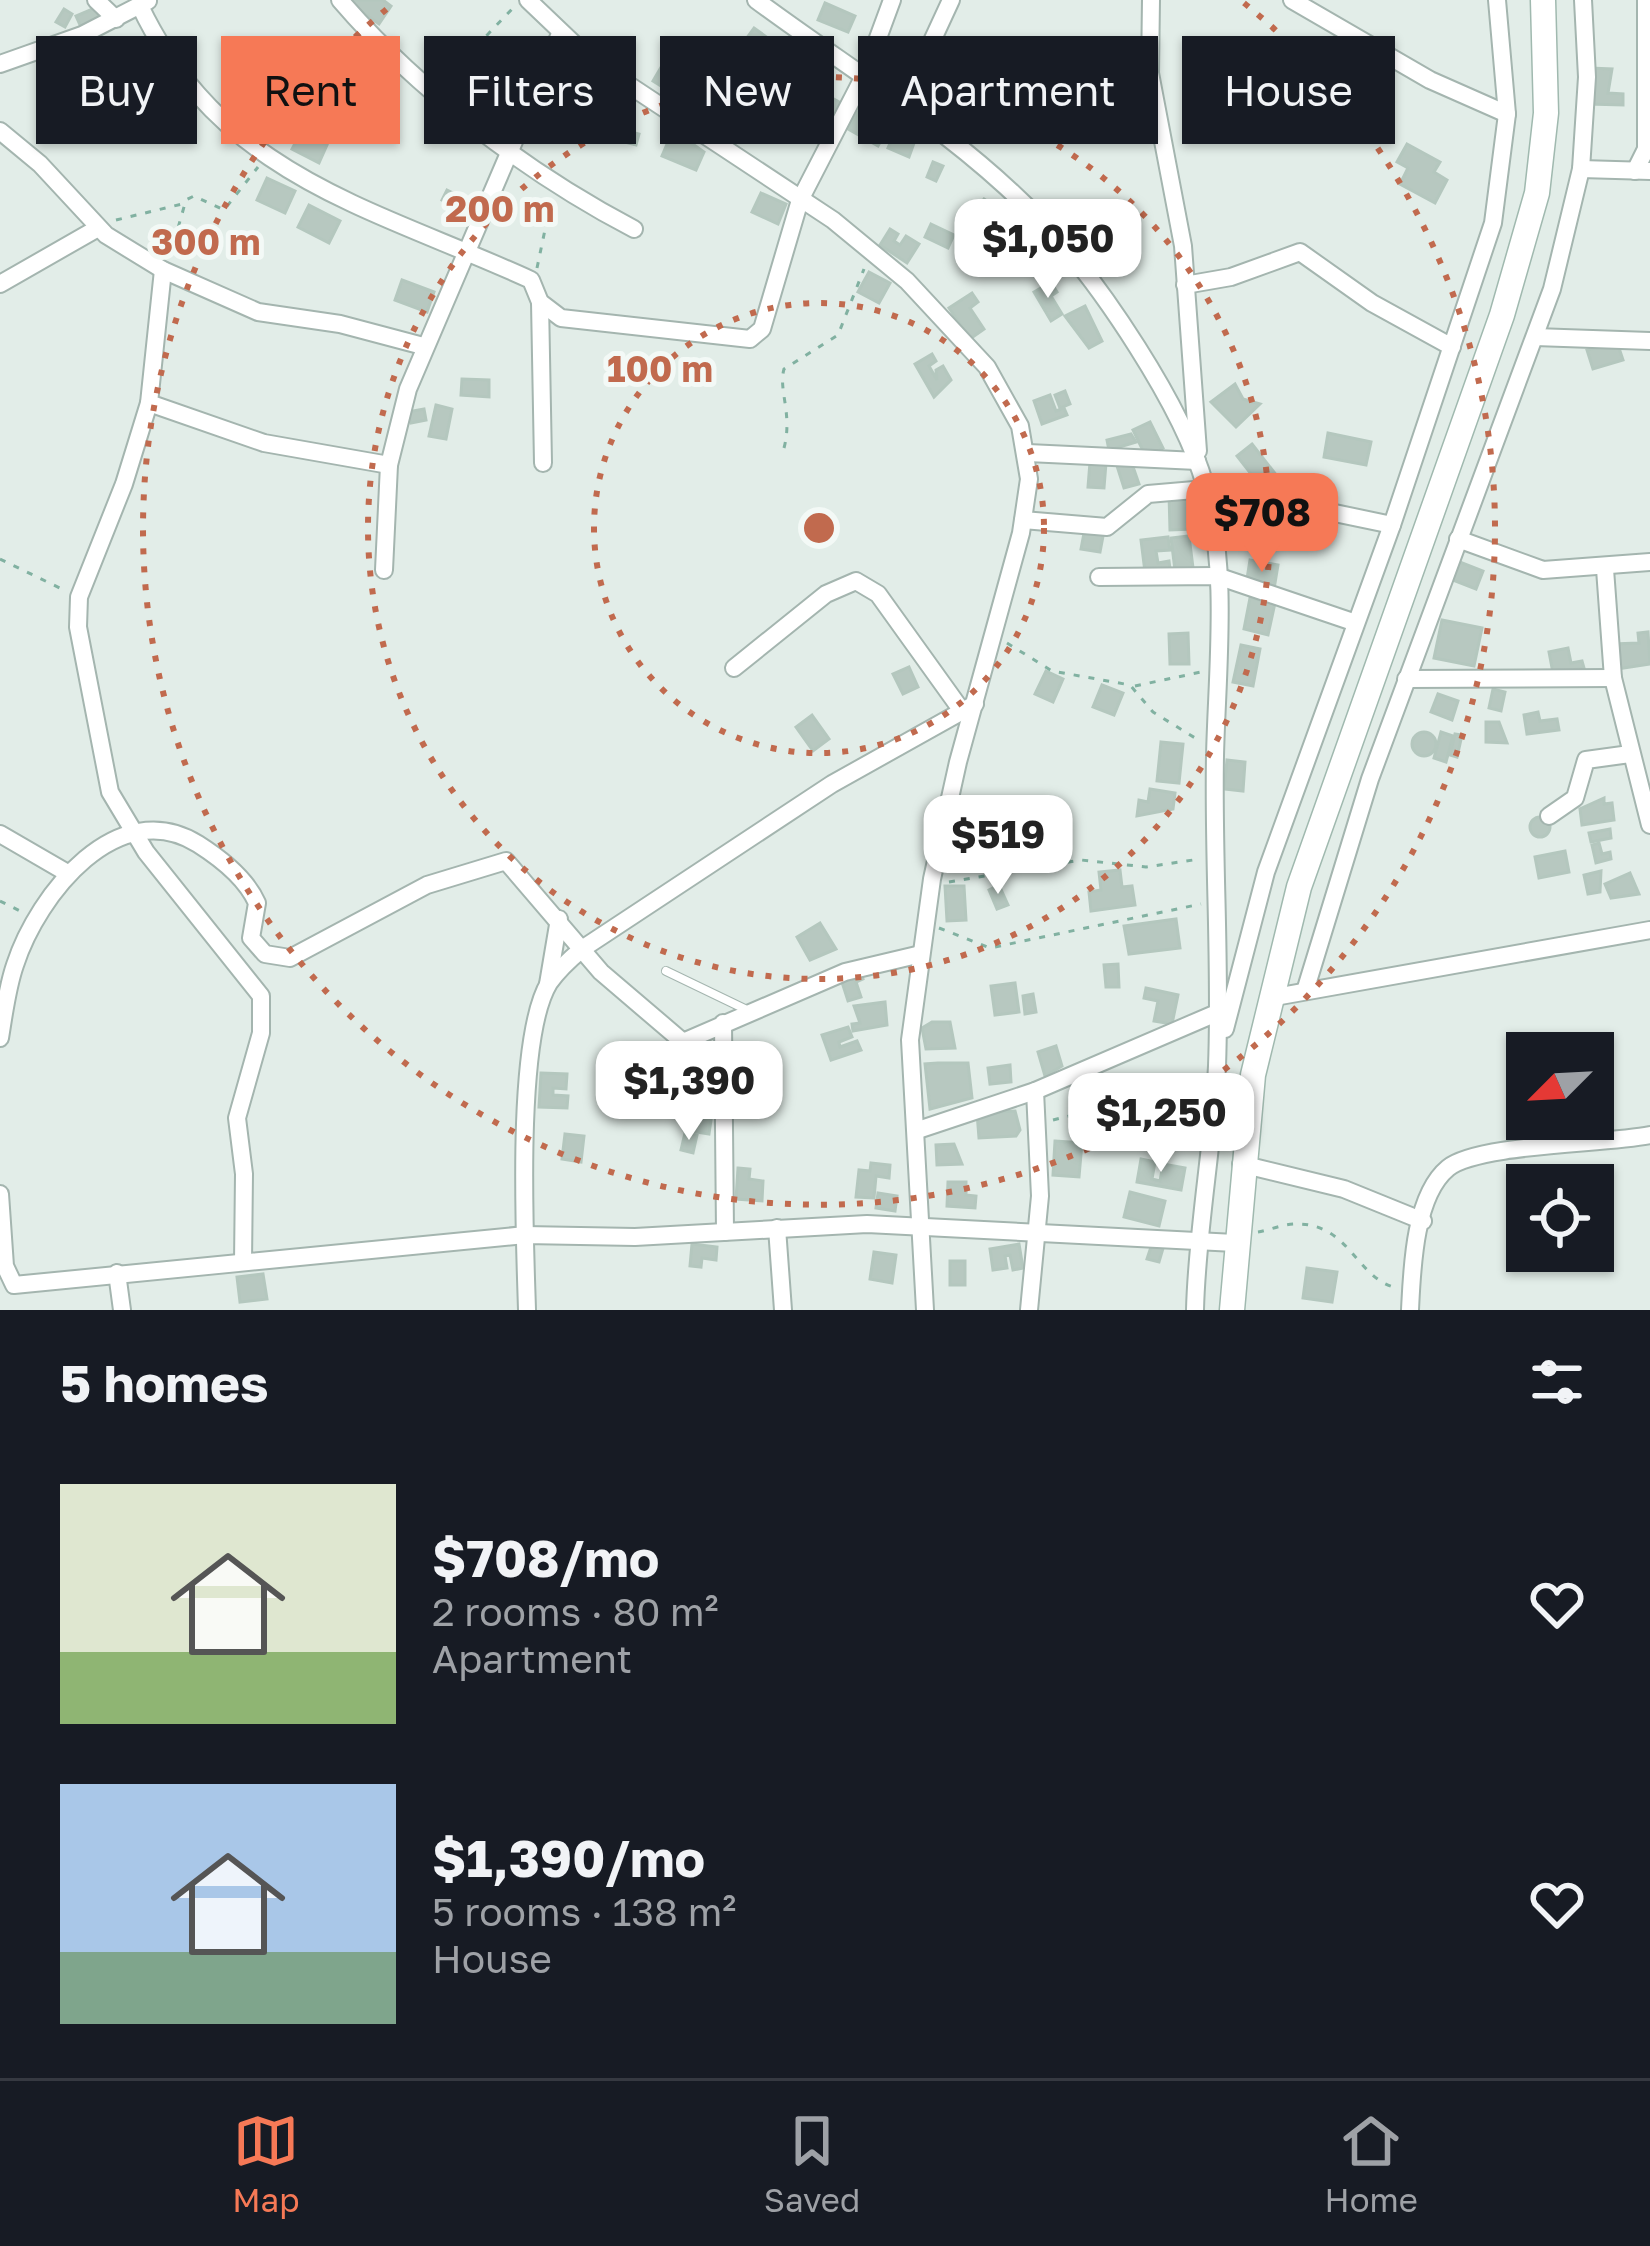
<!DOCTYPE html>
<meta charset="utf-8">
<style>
body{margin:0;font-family:"Golos Text",sans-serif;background:#242831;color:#f1f3f6;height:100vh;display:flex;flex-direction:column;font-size:45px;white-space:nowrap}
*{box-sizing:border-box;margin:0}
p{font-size:39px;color:#9ea1a6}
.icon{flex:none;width:66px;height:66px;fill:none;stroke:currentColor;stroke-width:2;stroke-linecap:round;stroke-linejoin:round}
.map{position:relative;height:1310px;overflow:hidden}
.sheet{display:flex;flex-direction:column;background:#171b24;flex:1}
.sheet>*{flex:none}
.hud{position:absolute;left:36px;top:36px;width:1578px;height:108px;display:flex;gap:24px}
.needle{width:78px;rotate:246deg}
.fabs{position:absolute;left:1506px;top:1032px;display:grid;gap:24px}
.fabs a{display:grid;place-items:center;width:108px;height:108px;border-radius:0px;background:#171b24;box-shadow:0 3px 9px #0004;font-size:60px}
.price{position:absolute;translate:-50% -102px;padding:0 27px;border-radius:24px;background:#fff;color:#222;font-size:39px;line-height:78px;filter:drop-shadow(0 3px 6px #0008)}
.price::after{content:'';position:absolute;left:50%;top:72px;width:36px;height:27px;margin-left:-18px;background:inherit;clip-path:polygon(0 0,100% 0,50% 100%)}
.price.current{background:#f67956;color:#111}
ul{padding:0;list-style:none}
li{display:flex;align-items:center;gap:36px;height:300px;padding:0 60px}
li span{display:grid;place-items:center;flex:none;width:336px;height:240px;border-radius:0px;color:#555}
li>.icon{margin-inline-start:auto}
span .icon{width:144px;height:144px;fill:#fffc;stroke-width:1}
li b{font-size:51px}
h2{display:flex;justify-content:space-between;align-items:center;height:144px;padding:0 60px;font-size:51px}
.pill{padding:0 42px;border-radius:0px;background:#171b24;box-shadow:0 3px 9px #0004;font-size:42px;line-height:108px}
.pill.current{background:#f67956;color:#111}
.tabs{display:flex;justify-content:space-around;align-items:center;height:168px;border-top:3px solid #363941;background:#171b24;font-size:33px;color:#9ea1a6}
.tabs a{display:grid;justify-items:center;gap:6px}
.tabs .current{color:#f67956}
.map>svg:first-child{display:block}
.building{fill:#b7c8c0;stroke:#b4c7be;stroke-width:3;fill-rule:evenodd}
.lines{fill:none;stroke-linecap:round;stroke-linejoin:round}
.lane-casing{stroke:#a4b5af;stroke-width:10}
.street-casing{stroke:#a4b5af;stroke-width:20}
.secondary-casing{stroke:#a0b9af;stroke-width:27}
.path{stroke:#81b1a1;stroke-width:3;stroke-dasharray:6 9;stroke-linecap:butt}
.lane{stroke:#fff;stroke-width:8}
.street{stroke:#fff;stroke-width:16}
.secondary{stroke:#fff;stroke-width:24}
.ring{fill:none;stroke:#c16a4e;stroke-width:6;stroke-dasharray:6 12}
.centre{fill:#c16a4e;stroke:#f3f9f6;stroke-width:6}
.ring-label{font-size:36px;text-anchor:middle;font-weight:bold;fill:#c16a4e;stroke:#f3f9f6;stroke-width:10;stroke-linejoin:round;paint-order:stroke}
</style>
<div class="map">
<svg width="1650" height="1310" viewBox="0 0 1650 1310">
<rect width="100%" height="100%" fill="#e2ede8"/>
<g class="building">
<polygon points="353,0 383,0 391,6 379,24 350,4"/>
<polygon points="825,3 855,16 848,32 818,20"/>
<polygon points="95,8 100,19 81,27 76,16"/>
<polygon points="64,9 72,14 65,27 56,22"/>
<polygon points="754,28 779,46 754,81 741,71 752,55 741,46"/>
<polygon points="310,42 321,52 301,76 289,66"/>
<polygon points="315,63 332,76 320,91 303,78"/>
<polygon points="687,63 698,71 680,98 653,81 663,64 679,75"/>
<polygon points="1589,68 1612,69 1608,93 1623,94 1623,105 1588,104"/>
<polygon points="246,80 276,104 260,125 229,102"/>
<polygon points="698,81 732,97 718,126 685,110"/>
<path d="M812 87 843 104 826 138 795 121ZM813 104 825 111 819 122 807 116Z"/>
<polygon points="860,109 889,126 878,146 848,129"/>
<polygon points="534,114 558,120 555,134 530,134"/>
<polygon points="614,117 622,119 620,129 639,134 636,145 609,138"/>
<polygon points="673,130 704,152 696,170 662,156"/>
<polygon points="301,132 327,145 319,163 292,149"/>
<polygon points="894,134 914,143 909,157 888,148"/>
<polygon points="1407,144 1440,162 1434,172 1447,180 1435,203 1400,184 1408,168 1397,162"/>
<polygon points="933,162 943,166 936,181 927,177"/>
<polygon points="267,178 295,191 285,213 257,200"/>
<polygon points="447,190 469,201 464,211 442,200"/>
<polygon points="761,193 786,204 778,224 752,212"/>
<polygon points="984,199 1009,216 1001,228 976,211"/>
<polygon points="309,205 340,221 329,243 298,227"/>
<polygon points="931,224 954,235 948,248 925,237"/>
<polygon points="890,229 898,234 894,241 900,245 906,236 919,244 907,263 880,245"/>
<polygon points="869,272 890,283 879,303 858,292"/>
<polygon points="402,280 434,292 427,312 395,300"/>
<polygon points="1051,282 1057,292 1051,296 1062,314 1051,321 1034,292"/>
<polygon points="972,293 978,302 970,308 984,329 970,339 949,308"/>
<polygon points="1085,306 1102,341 1089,348 1065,316"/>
<polygon points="1617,342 1623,360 1593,369 1587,350"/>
<polygon points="932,354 936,361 929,366 937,380 936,370 943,366 951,380 934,397 915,364"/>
<polygon points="462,379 489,380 489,397 461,395"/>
<polygon points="1235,384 1243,399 1260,404 1236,427 1211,402"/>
<polygon points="1065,391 1070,404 1060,408 1055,395"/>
<polygon points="1050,395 1056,411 1064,408 1067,415 1042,424 1034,401"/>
<polygon points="436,405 452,409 446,439 429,436"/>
<polygon points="424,409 426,420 411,423 408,412"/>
<polygon points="1150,422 1163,448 1146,457 1133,430"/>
<polygon points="1328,433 1371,442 1366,465 1324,457"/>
<polygon points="1131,434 1136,442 1109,450 1107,440"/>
<polygon points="1252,444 1277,476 1262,488 1237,456"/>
<polygon points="1131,461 1139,484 1124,488 1117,466"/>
<polygon points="1090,462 1106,463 1104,488 1088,487"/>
<polygon points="1169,494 1192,494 1193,529 1170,530"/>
<polygon points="1246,498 1257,499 1260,508 1253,530 1243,529"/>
<polygon points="1269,507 1284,511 1276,539 1261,534"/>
<polygon points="1292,512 1311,518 1308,528 1289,522"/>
<polygon points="1085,528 1104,531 1100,552 1081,549"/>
<polygon points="1189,536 1193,568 1175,570 1171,538"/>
<polygon points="1168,537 1170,550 1156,551 1158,563 1169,561 1170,569 1145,572 1141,540"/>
<polygon points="1250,560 1278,565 1274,589 1246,585"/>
<polygon points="1457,561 1483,571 1476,589 1450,579"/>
<polygon points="1250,598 1275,603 1268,635 1244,629"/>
<polygon points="1442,620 1482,628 1474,666 1434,658"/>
<polygon points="1648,632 1650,664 1617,669 1613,644 1639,643 1638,633"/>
<polygon points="1188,633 1189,664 1170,664 1169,634"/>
<polygon points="1241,645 1260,649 1253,686 1233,682"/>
<polygon points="1568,648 1571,663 1582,661 1584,668 1553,673 1549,652"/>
<polygon points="909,667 918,687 903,694 893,674"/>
<polygon points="1046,671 1063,679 1053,702 1035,694"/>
<polygon points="1102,685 1123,693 1114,715 1093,707"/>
<polygon points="1493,689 1505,692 1501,711 1489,708"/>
<polygon points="1438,694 1458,701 1452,720 1431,712"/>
<polygon points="1538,712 1540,721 1557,719 1559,730 1527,734 1524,715"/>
<polygon points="812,715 829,739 813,751 796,727"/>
<polygon points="1486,722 1499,722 1507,743 1486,742"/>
<polygon points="1441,732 1453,736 1446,762 1434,758"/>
<circle cx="1424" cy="744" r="12"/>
<polygon points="1455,734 1462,735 1457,757 1450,755"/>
<polygon points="1161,742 1183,744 1179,783 1157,781"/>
<polygon points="1227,760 1245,762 1243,791 1224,789"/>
<polygon points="1150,789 1175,793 1173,809 1137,816 1139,800 1148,802"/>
<polygon points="1604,798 1604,804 1612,803 1614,820 1582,825 1580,809"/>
<circle cx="1540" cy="827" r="10"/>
<polygon points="1610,829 1611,838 1591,842 1589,833"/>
<polygon points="1599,843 1602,854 1610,852 1611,859 1596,863 1592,845"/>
<polygon points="1565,851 1569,872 1539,878 1535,857"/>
<polygon points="1120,870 1122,887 1132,886 1135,905 1091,911 1089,892 1101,890 1099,872"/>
<polygon points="1601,871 1600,892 1588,894 1584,875"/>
<polygon points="1630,873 1639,894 1611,898 1605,884"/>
<polygon points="999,885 1008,905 997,909 989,890"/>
<polygon points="945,886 964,886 966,920 947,921"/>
<polygon points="1176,919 1180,948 1129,954 1124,926"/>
<polygon points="820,923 836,949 810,960 797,937"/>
<polygon points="1118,964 1119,987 1106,987 1104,965"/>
<polygon points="860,969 863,979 856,982 861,997 848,1001 840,976"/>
<polygon points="1015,983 1019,1012 995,1015 991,986"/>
<polygon points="1146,988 1178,995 1172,1024 1154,1021 1158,1001 1144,998"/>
<polygon points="1033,994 1036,1012 1025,1014 1023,996"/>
<polygon points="885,1002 887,1025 853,1031 852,1024 860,1023 854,1006"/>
<polygon points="932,1022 950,1022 955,1048 926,1049 922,1028"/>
<polygon points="848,1027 852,1037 839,1042 840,1047 857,1041 861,1050 831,1060 822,1035"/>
<polygon points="1056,1046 1062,1066 1045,1076 1038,1052"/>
<polygon points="938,1063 968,1063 972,1098 930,1109 925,1064"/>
<polygon points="1010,1065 1011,1082 990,1084 988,1068"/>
<polygon points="541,1073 567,1074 566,1089 553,1088 553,1095 568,1096 567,1108 539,1107"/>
<polygon points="1015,1111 1020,1130 1016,1136 979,1138 977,1113"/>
<polygon points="686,1116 711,1120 709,1134 684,1130"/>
<polygon points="685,1133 697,1135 693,1153 681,1150"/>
<polygon points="565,1134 584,1136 581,1162 562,1159"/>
<polygon points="1055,1141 1082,1143 1079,1177 1053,1175"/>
<polygon points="954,1144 962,1164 937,1165 936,1145"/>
<polygon points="1141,1159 1155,1162 1152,1179 1160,1181 1163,1164 1185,1168 1181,1190 1137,1182"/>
<polygon points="871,1163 890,1165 889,1178 876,1176 874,1198 856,1197 859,1170 870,1171"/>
<polygon points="738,1168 750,1169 749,1179 763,1181 762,1201 736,1199"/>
<polygon points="948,1182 966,1182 966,1195 976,1196 975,1208 947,1206"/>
<polygon points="1130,1192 1165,1201 1159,1226 1124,1217"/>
<polygon points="878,1193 897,1196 895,1211 876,1208"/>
<polygon points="1153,1241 1164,1245 1159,1262 1147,1259"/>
<polygon points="692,1244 717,1247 716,1260 702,1258 701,1267 690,1266"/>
<polygon points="1019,1244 1023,1268 1013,1270 1010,1255 1005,1256 1007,1268 993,1270 990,1249"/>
<polygon points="874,1252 896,1255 892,1283 870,1279"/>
<rect x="950" y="1261" width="15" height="24"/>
<polygon points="1307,1268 1337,1272 1332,1302 1303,1298"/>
<polygon points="263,1274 267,1299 240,1302 237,1277"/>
</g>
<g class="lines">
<defs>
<polyline id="lane" points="666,971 747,1010"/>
<g id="street">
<polyline points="96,0 116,19"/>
<path d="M340 0C417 90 529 174 634 229"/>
<polyline points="528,0 591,60 833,220 907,281 987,367 1020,426 1029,479 1021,533 958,762 932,879 910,1040 925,1310"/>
<path d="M756 0C853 72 960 135 1043 223 1100 282 1183 407 1205 485 1229 570 1217 669 1215 756 1213 860 1221 963 1217 1066 1213 1148 1197 1228 1195 1310"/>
<polyline points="1151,0 1150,73 1183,246 1198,451"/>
<polyline points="1292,0 1430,80 1507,114"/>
<path d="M140 6C222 178 374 208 531 280L540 302 561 318 750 339 762 329 800 200 864 76 892 0"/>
<polyline points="0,64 82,35 148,1"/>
<polyline points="903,104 951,0"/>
<polyline points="0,131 40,164 106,235 163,270 258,312 340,324 423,346"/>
<polyline points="1581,169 1650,171"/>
<polyline points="1635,171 1646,149 1646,0"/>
<polyline points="163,270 149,403 264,443 389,465"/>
<polyline points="0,284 98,228"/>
<polyline points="1185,285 1231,277 1300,252 1372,303 1452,347"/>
<polyline points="540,302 543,463"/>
<polyline points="1535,337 1650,341"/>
<polyline points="149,403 124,484 79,597 78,627 110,792 146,852 261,996 261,1033 237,1118 244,1174 243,1262"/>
<polyline points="1028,453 1197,461"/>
<polyline points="1205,486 1392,525"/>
<polyline points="1023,520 1107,527 1148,494 1206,489"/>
<polyline points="1458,539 1543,570 1650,562"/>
<polyline points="1605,569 1613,678 1650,825"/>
<polyline points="384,570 389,465 408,389 560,34"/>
<polyline points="1099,577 1217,576 1353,622"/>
<polyline points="734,668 826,594 856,581 878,594 962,711"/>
<polyline points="1406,679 1613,678"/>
<polyline points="1549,816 1575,798 1586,760 1630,754"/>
<polyline points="0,834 69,874"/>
<polyline points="548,984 559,919"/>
<polyline points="1306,988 1370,779 1552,289 1581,169 1587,77 1583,0"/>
<polyline points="1269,998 1650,930"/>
<polyline points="723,1023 725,1232"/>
<polyline points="1225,1029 1266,872 1392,525 1493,223 1507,114 1497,0"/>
<path d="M0 1038C4 1014 7 988 15 965 38 894 118 794 198 844 220 858 246 878 257 903L251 938 265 954 290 958 427 885 506 861 601 972 683 1042 845 972 921 954"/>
<polyline points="918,1130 1035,1091 1219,1012"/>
<polyline points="1241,1164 1344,1189 1423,1221"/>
<polyline points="0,1194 5,1266 14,1285 525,1235 635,1237 867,1224 1235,1243"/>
<polyline points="777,1228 783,1310"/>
<polyline points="117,1273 122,1310"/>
<path d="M527 1310C525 1239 515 1039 549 983 558 970 570 959 582 949L832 784 975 704"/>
<polyline points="1029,1310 1040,1196 1035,1091"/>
<path d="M1410 1310C1412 1270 1414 1196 1448 1168 1477 1144 1606 1144 1650 1135"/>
</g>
<polyline id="secondary" points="1232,1310 1253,1075 1299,887 1502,315 1537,193 1546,113 1543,0"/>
</defs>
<use href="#lane" class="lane-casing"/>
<use href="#street" class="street-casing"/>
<use href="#secondary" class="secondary-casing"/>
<g class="path">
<polyline points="445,79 513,8"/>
<polyline points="116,220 182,204"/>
<polyline points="170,256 186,200 194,196 224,210 258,167"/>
<polyline points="537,268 551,201"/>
<path d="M784 448C793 414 778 390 784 369L838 335 864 269"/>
<polyline points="0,559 66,591"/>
<polyline points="1007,643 1052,671 1130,685 1153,712 1200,741"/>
<polyline points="1135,686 1201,672"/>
<polyline points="949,882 1081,860 1146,867 1200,859"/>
<polyline points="0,901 24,913"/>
<polyline points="939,928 990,948 1201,904"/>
<polyline points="1053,1120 1106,1107 1144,1120 1195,1118"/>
<path d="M1258 1232C1270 1230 1283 1224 1296 1224 1350 1223 1356 1279 1397 1288"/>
</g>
<use href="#lane" class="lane"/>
<use href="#street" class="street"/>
<use href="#secondary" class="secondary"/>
</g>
<g class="ring">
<circle cx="819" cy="528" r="225"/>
<circle cx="819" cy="528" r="451"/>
<path d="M1244 3A676 676 0 1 1 394 3"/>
</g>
<circle cx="819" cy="528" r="18" class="centre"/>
<g class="ring-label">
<text x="500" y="222">200 m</text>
<text x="206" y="255">300 m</text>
<text x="660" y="382">100 m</text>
</g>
</svg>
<div class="fabs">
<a><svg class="needle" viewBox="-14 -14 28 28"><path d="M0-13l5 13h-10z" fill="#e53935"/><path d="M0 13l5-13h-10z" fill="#9ea1a6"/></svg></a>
<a><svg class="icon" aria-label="locate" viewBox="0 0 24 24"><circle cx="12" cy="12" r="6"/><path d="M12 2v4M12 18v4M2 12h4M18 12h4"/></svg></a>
</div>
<b class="price" style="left:1048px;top:301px">$1,050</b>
<b class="price current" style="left:1262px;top:575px">$708</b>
<b class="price" style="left:998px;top:897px">$519</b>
<b class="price" style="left:689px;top:1143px">$1,390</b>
<b class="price" style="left:1161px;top:1175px">$1,250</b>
<div class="hud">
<a class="pill">Buy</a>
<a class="pill current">Rent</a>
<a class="pill">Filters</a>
<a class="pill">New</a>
<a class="pill">Apartment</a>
<a class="pill">House</a>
</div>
</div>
<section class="sheet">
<h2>5 homes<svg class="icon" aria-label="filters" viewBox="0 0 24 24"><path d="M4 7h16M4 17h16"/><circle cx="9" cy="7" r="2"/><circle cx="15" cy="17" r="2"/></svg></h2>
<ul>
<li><span style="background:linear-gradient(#dfe7d0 70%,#8fb573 0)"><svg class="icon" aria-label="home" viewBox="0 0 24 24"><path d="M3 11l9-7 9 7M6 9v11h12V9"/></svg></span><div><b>$708/mo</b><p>2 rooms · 80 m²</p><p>Apartment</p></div><svg class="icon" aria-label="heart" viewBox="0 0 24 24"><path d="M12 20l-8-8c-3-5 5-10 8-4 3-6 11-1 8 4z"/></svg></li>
<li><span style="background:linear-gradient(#a9c7e8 70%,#7fa58c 0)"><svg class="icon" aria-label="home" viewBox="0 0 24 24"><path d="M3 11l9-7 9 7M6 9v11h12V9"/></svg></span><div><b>$1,390/mo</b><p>5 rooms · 138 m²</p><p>House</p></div><svg class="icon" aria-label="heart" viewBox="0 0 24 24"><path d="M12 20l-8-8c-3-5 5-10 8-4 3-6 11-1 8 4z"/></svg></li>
</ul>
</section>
<nav class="tabs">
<a class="current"><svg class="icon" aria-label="map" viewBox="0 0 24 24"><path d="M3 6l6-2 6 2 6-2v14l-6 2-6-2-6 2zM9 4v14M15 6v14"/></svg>Map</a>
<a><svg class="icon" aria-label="saved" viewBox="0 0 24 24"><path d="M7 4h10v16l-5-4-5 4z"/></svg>Saved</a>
<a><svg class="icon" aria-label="home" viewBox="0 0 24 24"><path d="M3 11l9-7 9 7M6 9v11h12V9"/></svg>Home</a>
</nav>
